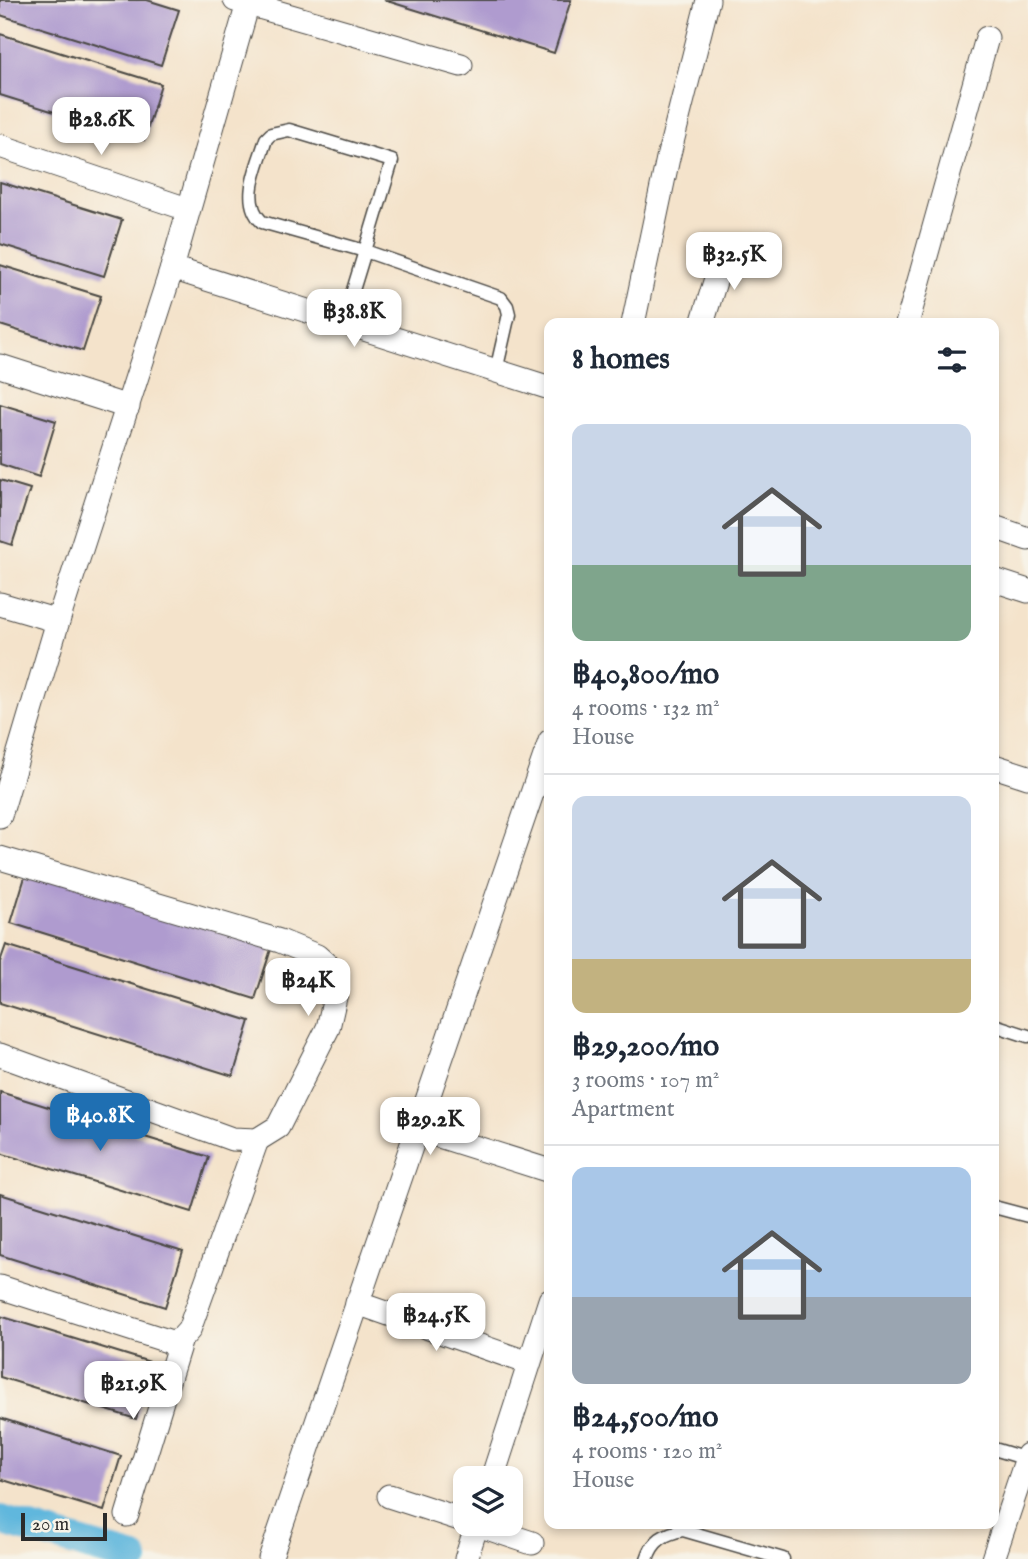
<!DOCTYPE html>
<meta charset="utf-8">
<style>
body{margin:0;font-family:"IM FELL English",serif;background:#f2f2f3;color:#1f2937;height:100vh;display:flex;flex-direction:column;font-size:26px;white-space:nowrap}
*{box-sizing:border-box;margin:0}
p{font-size:23px;color:#747a83}
.icon{flex:none;width:38px;height:38px;fill:none;stroke:currentColor;stroke-width:2;stroke-linecap:round;stroke-linejoin:round}
.map{position:relative;flex:1;overflow:hidden}
.details{position:absolute;left:544px;top:318px;width:455px;height:1211px;display:flex;flex-direction:column;background:#fff;border-radius:14px;box-shadow:0 4px 10px #0003}
.details>*{flex:none}
.fabs{position:absolute;left:453px;top:1466px;display:grid;gap:14px}
.fabs a{display:grid;place-items:center;width:70px;height:70px;border-radius:14px;background:#fff;box-shadow:0 4px 10px #0003;font-size:35px}
.scale{position:absolute;left:21px;bottom:18px;width:86px;box-sizing:border-box;padding-left:7px;border:4px solid #2b2b2b;border-top:0;font-size:19px;line-height:24px;white-space:nowrap;color:#2b2b2b;-webkit-text-stroke:5px #f7f3e8;paint-order:stroke}
.price{position:absolute;translate:-50% -60px;padding:0 16px;border-radius:14px;background:#fff;color:#222;font-size:23px;line-height:46px;filter:drop-shadow(0 2px 4px #0008)}
.price::after{content:'';position:absolute;left:50%;top:42px;width:21px;height:16px;margin-left:-10px;background:inherit;clip-path:polygon(0 0,100% 0,50% 100%)}
.price.on{background:#1f6fb2;color:#fff}
ul{padding:0;list-style:none}
li{display:grid;align-content:center;gap:14px;height:371px;padding:0 28px}
li+li{border-top:2px solid #e0e1e3}
li span{display:grid;place-items:center;height:217px;border-radius:14px;color:#555}
li>.icon{margin-inline-start:auto}
span .icon{width:126px;height:126px;fill:#fffc;stroke-width:1}
li b{font-size:30px}
h2{display:flex;justify-content:space-between;align-items:center;height:84px;padding:0 28px;font-size:30px}
.map>svg:first-child{display:block}
.lines{fill:none;stroke-linecap:round;stroke-linejoin:round}
.canal{stroke:#61b7dd;stroke-width:30}
.building{fill:#af9bcf}
.lane-casing{stroke:#494743;stroke-width:15}
.street-casing{stroke:#494743;stroke-width:25}
.lane{stroke:#fff;stroke-width:12}
.street{stroke:#fff;stroke-width:23}
</style>
<div class="map">
<svg width="1028" height="1559" viewBox="0 0 1028 1559">
<rect width="100%" height="100%" fill="#f7f3e8"/>
<filter id="ink" filterUnits="userSpaceOnUse"><feTurbulence type="fractalNoise" baseFrequency=".0143" numOctaves="2"/><feDisplacementMap in="SourceGraphic" scale="14" xChannelSelector="R" yChannelSelector="G"/><feConvolveMatrix kernelMatrix="1 2 1 2 8 2 1 2 1" color-interpolation-filters="sRGB"/></filter>
<filter id="wash" filterUnits="userSpaceOnUse"><feTurbulence type="fractalNoise" baseFrequency=".00686" numOctaves="4" result="noise"/><feDisplacementMap in="SourceGraphic" scale="28" xChannelSelector="R" yChannelSelector="G"/><feGaussianBlur stdDeviation="1.57" result="paint"/><feColorMatrix in="noise" values="0 0 0 0 0 0 0 0 0 0 0 0 0 0 0 0 0 1.4 0 .05"/><feComposite in="paint" operator="in"/></filter>
<g filter="url(#wash)">
<rect width="100%" height="100%" fill="#f4e3cb"/>
<g class="lines">
<polyline class="canal" points="0,1520 134,1559"/>
</g>
<g id="blocks">
<g class="building">
<polygon points="0,0 147,0 179,10 161,65 0,15"/>
<polygon points="384,0 571,0 554,53"/>
<polygon points="0,34 161,84 144,140 0,95"/>
<polygon points="0,182 122,220 104,276 0,244"/>
<polygon points="0,265 101,296 83,351 0,325"/>
<polygon points="0,404 56,421 39,477 0,464"/>
<polygon points="0,480 30,489 12,545 0,541"/>
<polygon points="28,867 273,943 255,999 11,923"/>
<polygon points="6,945 250,1021 233,1076 0,1003 0,962"/>
<polygon points="0,1092 209,1157 192,1212 0,1153"/>
<polygon points="0,1194 183,1251 165,1307 0,1255"/>
<polygon points="0,1316 153,1363 136,1419 0,1377"/>
<polygon points="0,1418 121,1456 104,1511 0,1479"/>
</g>
</g>
</g>
<g filter="url(#ink)">
<use href="#blocks" fill-opacity="0" stroke="#494743" stroke-width="2"/>
<g class="lines">
<defs>
<g id="lane">
<path d="M289 130 392 161 365 251 262 222C239 200 259 164 266 139L271 134Z"/>
<polyline points="343,323 365,251 501,298 507,306 509,314 496,371"/>
<polyline points="994,1025 1028,1036"/>
<polyline points="994,1207 1028,1216"/>
<polyline points="994,1449 1027,1459"/>
<path d="M647 1559C653 1540 664 1534 683 1530L783 1559"/>
</g>
<g id="street">
<polyline points="235,0 461,65"/>
<polyline points="0,146 187,209"/>
<polyline points="172,268 550,388"/>
<polyline points="633,324 668,158 708,0"/>
<polyline points="702,324 725,249"/>
<polyline points="907,324 987,38"/>
<polyline points="0,366 128,407"/>
<polyline points="994,527 1028,539"/>
<polyline points="994,580 1028,591"/>
<polyline points="0,604 58,621"/>
<polyline points="994,766 1028,777"/>
<polyline points="0,816 58,621 172,268 249,0"/>
<polyline points="0,858 280,941 317,956 335,972 336,993 328,1028 278,1127 257,1140 232,1139 0,1055"/>
<polyline points="417,1129 550,1171"/>
<polyline points="0,1287 171,1342 181,1339 189,1330 257,1140"/>
<polyline points="357,1303 529,1363"/>
<polyline points="492,1479 550,1300"/>
<polyline points="389,1496 466,1521"/>
<polyline points="127,1515 181,1339"/>
<polyline points="475,1524 532,1543"/>
<polyline points="270,1559 550,741"/>
<polyline points="466,1559 477,1524"/>
<polyline points="993,1559 1028,1455"/>
</g>
</defs>
<use href="#lane" class="lane-casing"/>
<use href="#street" class="street-casing"/>
<use href="#lane" class="lane"/>
<use href="#street" class="street"/>
</g>
</g>
</svg>
<div class="fabs">
<a><svg class="icon" aria-label="layers" viewBox="0 0 24 24"><path d="M12 4l9 5-9 5-9-5zM3 14l9 5 9-5"/></svg></a>
</div>
<div class="scale">20 m</div>
<b class="price" style="left:101px;top:157px">฿28.6K</b>
<b class="price" style="left:734px;top:292px">฿32.5K</b>
<b class="price" style="left:354px;top:349px">฿38.8K</b>
<b class="price" style="left:308px;top:1018px">฿24K</b>
<b class="price on" style="left:100px;top:1153px">฿40.8K</b>
<b class="price" style="left:430px;top:1157px">฿29.2K</b>
<b class="price" style="left:436px;top:1353px">฿24.5K</b>
<b class="price" style="left:133px;top:1421px">฿21.9K</b>
<section class="details">
<h2>8 homes<svg class="icon" aria-label="filters" viewBox="0 0 24 24"><path d="M4 7h16M4 17h16"/><circle cx="9" cy="7" r="2"/><circle cx="15" cy="17" r="2"/></svg></h2>
<ul>
<li><span style="background:linear-gradient(#c9d6e8 65%,#7fa58c 0)"><svg class="icon" aria-label="home" viewBox="0 0 24 24"><path d="M3 11l9-7 9 7M6 9v11h12V9"/></svg></span><div><b>฿40,800/mo</b><p>4 rooms · 132 m²</p><p>House</p></div></li>
<li><span style="background:linear-gradient(#c9d6e8 75%,#c2b280 0)"><svg class="icon" aria-label="home" viewBox="0 0 24 24"><path d="M3 11l9-7 9 7M6 9v11h12V9"/></svg></span><div><b>฿29,200/mo</b><p>3 rooms · 107 m²</p><p>Apartment</p></div></li>
<li><span style="background:linear-gradient(#a9c7e8 60%,#9aa5b1 0)"><svg class="icon" aria-label="home" viewBox="0 0 24 24"><path d="M3 11l9-7 9 7M6 9v11h12V9"/></svg></span><div><b>฿24,500/mo</b><p>4 rooms · 120 m²</p><p>House</p></div></li>
</ul>
</section>
</div>
